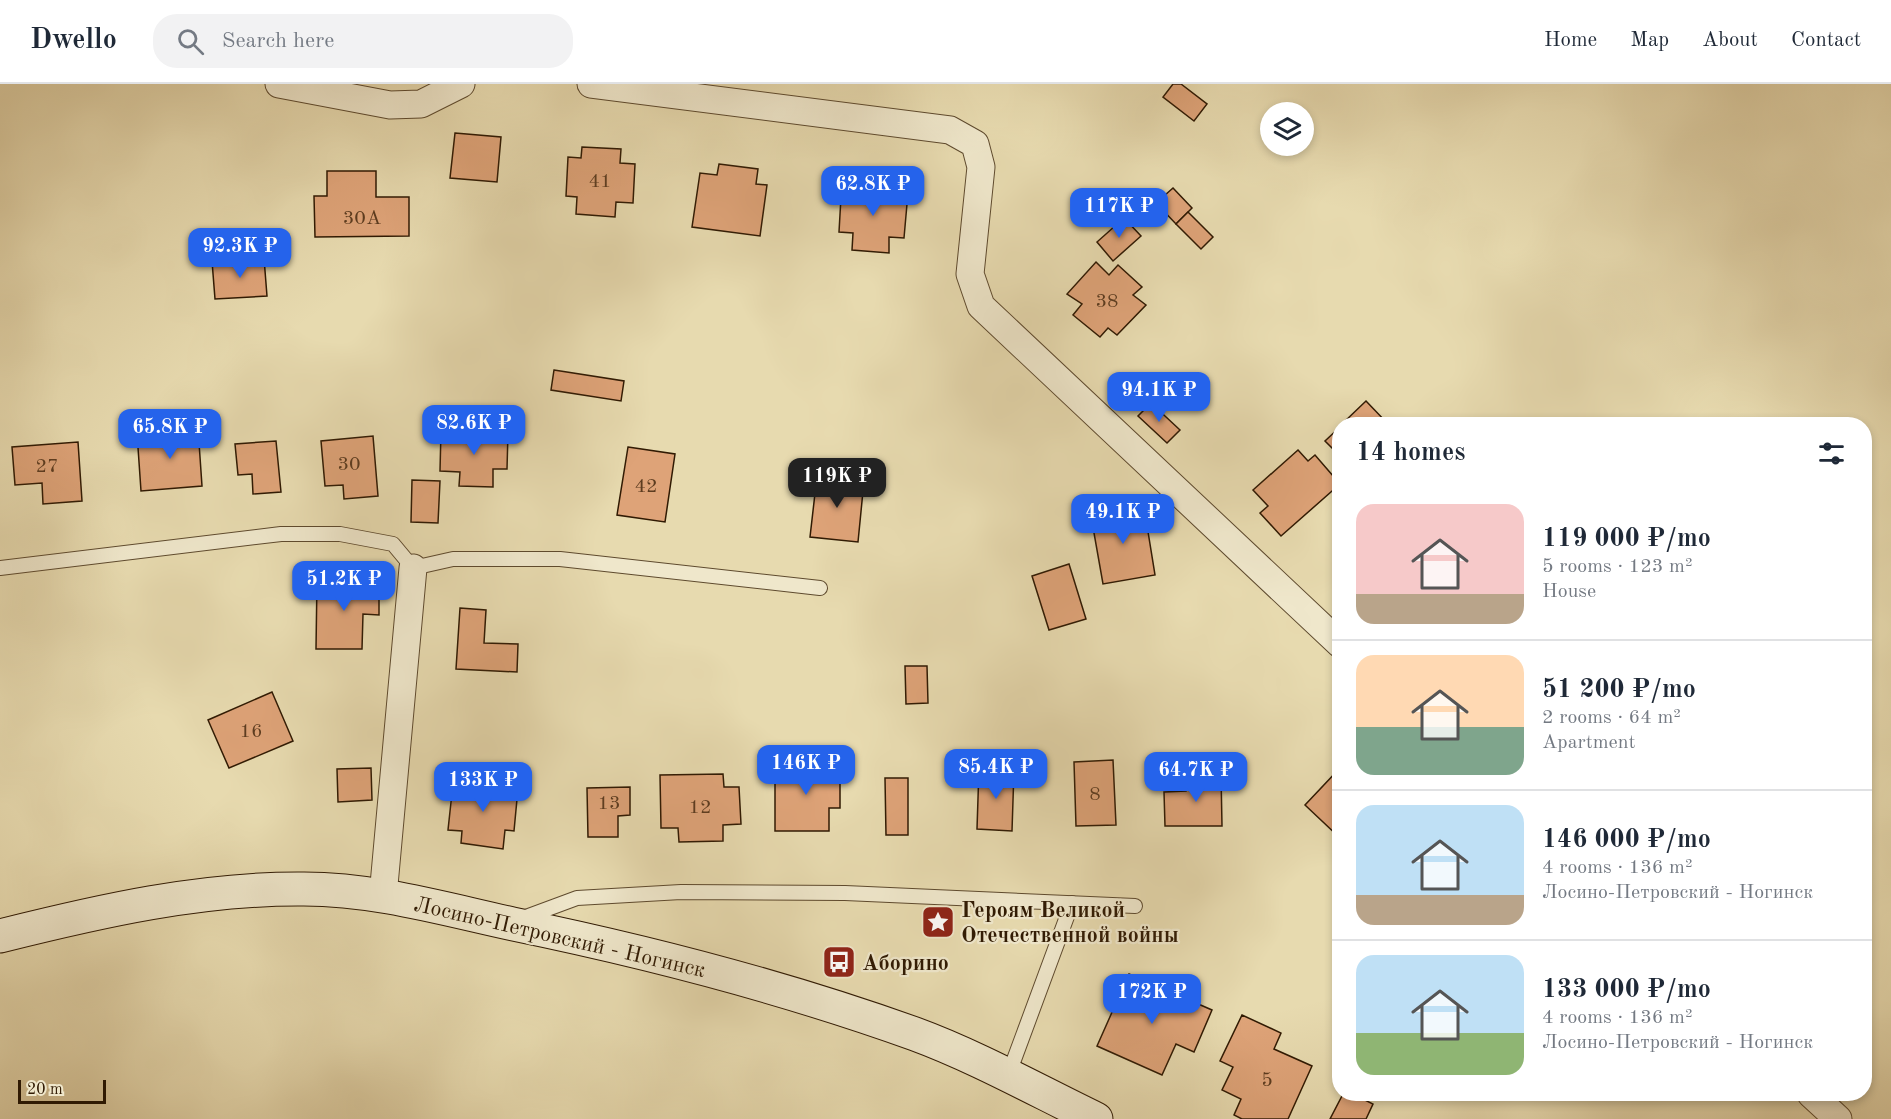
<!DOCTYPE html>
<meta charset="utf-8">
<style>
body{margin:0;font-family:"Old Standard TT",serif;background:#f2f2f3;color:#1f2937;height:100vh;display:flex;flex-direction:column;font-size:22px;white-space:nowrap}
*{box-sizing:border-box;margin:0}
p{font-size:20px;color:#747a83}
.icon{flex:none;width:33px;height:33px;fill:none;stroke:currentColor;stroke-width:2;stroke-linecap:round;stroke-linejoin:round}
.map{position:relative;flex:1;overflow:hidden}
.side{position:absolute;left:1332px;top:333px;width:540px;height:684px;display:flex;flex-direction:column;background:#fff;border-radius:24px;box-shadow:0 3px 9px #0003}
.side>*{flex:none}
.fabs{position:absolute;left:1260px;top:18px;display:grid;gap:12px}
.fabs a{display:grid;place-items:center;width:54px;height:54px;border-radius:50%;background:#fff;box-shadow:0 3px 9px #0003;font-size:30px}
.scale{position:absolute;left:18px;bottom:15px;width:88px;box-sizing:border-box;padding-left:6px;border:3px solid #301a03;border-top:0;font-size:16px;line-height:21px;white-space:nowrap;color:#301a03;-webkit-text-stroke:4px #efe7cb;paint-order:stroke}
.price{position:absolute;translate:-50% -51px;padding:0 14px;border-radius:12px;background:#2563eb;color:#fff;font-size:20px;line-height:39px;filter:drop-shadow(0 2px 3px #0008)}
.price::after{content:'';position:absolute;left:50%;top:36px;width:18px;height:14px;margin-left:-9px;background:inherit;clip-path:polygon(0 0,100% 0,50% 100%)}
.price.current{background:#222;color:#fff}
ul{padding:0;list-style:none}
li{display:flex;align-items:center;gap:18px;height:150px;padding:0 24px}
li+li{border-top:2px solid #e0e1e3}
li span{display:grid;place-items:center;flex:none;width:168px;height:120px;border-radius:18px;color:#555}
li>.icon{margin-inline-start:auto}
span .icon{width:72px;height:72px;fill:#fffc;stroke-width:1}
li b{font-size:26px}
h2{display:flex;justify-content:space-between;align-items:center;height:72px;padding:0 24px;font-size:26px}
header{display:flex;align-items:center;gap:36px;box-sizing:border-box;height:84px;padding:0 30px;background:#fff;border-bottom:2px solid #e0e1e3}
header strong{font-size:28px}
nav{display:flex;gap:33px;margin-inline-start:auto;font-size:21px}
.search{width:420px;height:54px;background:#f2f2f3;display:flex;align-items:center;gap:15px;box-sizing:border-box;padding:0 21px;border-radius:24px;color:#747a83;font-size:22px}
.map>svg:first-child{display:block}
.building{fill:#dea378;stroke:#301a03;stroke-width:1.5}
.lines{fill:none;stroke-linecap:round;stroke-linejoin:round}
.lane-casing{stroke:#5e4a2e;stroke-width:16}
.street-casing{stroke:#5e4a2e;stroke-width:29}
.secondary-casing{stroke:#301a03;stroke-width:35}
.lane{stroke:#efe7cb;stroke-width:14}
.street{stroke:#efe7cb;stroke-width:27}
.secondary{stroke:#efe7cb;stroke-width:33}
.labels{text-anchor:middle;stroke-width:4.5;stroke-linejoin:round;paint-order:stroke}
.number-label{font-size:20px;fill:#5c3c20}
.poi-label{font-size:22px;font-weight:bold;fill:#301a03;stroke:#efe7cb;text-anchor:start}
.street-label{font-size:22px;fill:#301a03;stroke:#efe7cb}
</style>
<header>
<strong>Dwello</strong>
<div class="search"><svg class="icon" aria-label="search" viewBox="0 0 24 24"><circle cx="10" cy="10" r="6"/><path d="M15 15l6 6"/></svg>Search here</div>
<nav><a>Home</a><a>Map</a><a>About</a><a>Contact</a></nav>
</header>
<div class="map">
<svg width="1891" height="1035" viewBox="0 0 1891 1035">
<rect width="100%" height="100%" fill="#e7daaf"/>
<filter id="stains"><feTurbulence type="fractalNoise" baseFrequency=".00333" numOctaves="4"/><feColorMatrix values="0 0 0 0 .2 0 0 0 0 .09 0 0 0 0 .02 0 0 0 .5 -.17"/></filter>
<radialGradient id="worn" r=".72"><stop offset=".6" stop-color="#630" stop-opacity="0"/><stop offset="1" stop-color="#630" stop-opacity=".3"/></radialGradient>
<g class="building">
<polygon points="1173,0 1181,0 1207,20 1194,37 1163,13"/>
<polygon points="455,49 501,53 497,98 450,94"/>
<polygon points="582,63 621,65 620,79 635,80 633,119 616,118 615,133 576,130 577,113 566,112 568,73 581,74"/>
<polygon points="719,80 758,85 756,100 767,101 760,152 692,143 700,89 717,91"/>
<polygon points="327,87 376,87 376,113 409,113 409,152 315,153 314,112 327,112"/>
<polygon points="859,95 894,99 893,118 907,120 904,154 889,153 889,169 852,166 853,149 839,148 841,113 857,114"/>
<polygon points="1173,104 1192,124 1176,140 1156,119"/>
<polygon points="1188,128 1213,153 1201,165 1176,140"/>
<polygon points="1124,134 1141,152 1113,177 1097,158"/>
<polygon points="264,174 267,212 215,215 212,177"/>
<polygon points="1096,178 1109,191 1118,181 1142,203 1133,211 1146,221 1117,251 1108,244 1100,253 1073,231 1082,220 1067,210"/>
<polygon points="554,286 624,297 621,317 551,306"/>
<polygon points="1366,317 1388,340 1342,340"/>
<polygon points="1151,319 1180,346 1167,359 1138,332"/>
<polygon points="1340,343 1340,372 1325,357"/>
<polygon points="198,344 202,402 141,407 137,349"/>
<polygon points="441,347 508,348 507,385 493,385 493,403 459,402 460,388 440,387"/>
<polygon points="373,352 378,412 344,415 343,401 325,402 321,357"/>
<polygon points="276,357 281,408 253,410 252,390 238,391 235,360"/>
<polygon points="78,358 82,417 43,420 42,399 15,401 12,363"/>
<polygon points="628,363 675,370 665,438 617,431"/>
<polygon points="1298,366 1308,377 1315,371 1340,400 1281,452 1260,429 1268,422 1253,406"/>
<polygon points="817,392 864,397 858,458 810,453"/>
<polygon points="412,396 440,397 438,439 411,438"/>
<polygon points="1144,423 1155,491 1103,500 1091,432"/>
<polygon points="1069,480 1086,535 1049,546 1032,492"/>
<polygon points="317,496 379,497 379,531 363,530 362,565 316,565"/>
<polygon points="460,524 486,526 484,559 518,560 517,588 456,585"/>
<polygon points="905,582 927,582 928,619 906,620"/>
<polygon points="272,608 293,657 229,684 208,636"/>
<polygon points="1113,676 1116,741 1076,742 1074,678"/>
<polygon points="775,679 840,679 840,724 829,724 829,747 775,747"/>
<polygon points="371,684 372,716 338,718 337,685"/>
<polygon points="979,684 1014,686 1012,747 977,745"/>
<polygon points="1340,684 1340,754 1305,721"/>
<polygon points="723,690 724,703 739,703 741,740 723,741 723,757 679,758 678,744 661,744 660,691"/>
<polygon points="1221,690 1222,742 1165,742 1164,708 1186,707 1186,691"/>
<polygon points="469,694 508,698 506,713 517,715 514,747 505,746 503,765 461,759 462,747 448,746 452,709 468,710"/>
<polygon points="885,694 908,694 908,751 886,751"/>
<polygon points="630,703 630,731 618,732 618,753 588,753 587,704"/>
<polygon points="1129,890 1212,926 1194,968 1176,960 1162,991 1097,962"/>
<polygon points="1242,931 1281,949 1274,965 1312,982 1288,1035 1242,1035 1234,1031 1241,1015 1222,1006 1233,983 1220,977"/>
<polygon points="1343,1010 1353,1010 1373,1020 1366,1035 1330,1035"/>
</g>
<g class="lines">
<defs>
<g id="lane">
<polyline points="0,484 281,450 340,450 393,460 413,484 453,475 560,475 820,504"/>
<polyline points="523,834 577,814 681,808 845,809 1135,822"/>
<polyline points="1008,992 1072,819"/>
</g>
<g id="street">
<polyline points="279,0 390,21 421,20 461,0"/>
<polyline points="591,0 950,46 975,60 981,83 970,190 981,222 1340,560"/>
<polyline points="383,812 413,484"/>
<polyline points="1811,1010 1838,1035"/>
</g>
<path id="secondary" d="M0 852C100 827 201 804 304 805 375 805 444 825 513 840 649 868 784 903 915 950 975 972 1038 1007 1096 1035"/>
</defs>
<use href="#lane" class="lane-casing"/>
<use href="#street" class="street-casing"/>
<use href="#secondary" class="secondary-casing"/>
<use href="#lane" class="lane"/>
<use href="#street" class="street"/>
<use href="#secondary" class="secondary"/>
</g>
<defs>
<symbol id="sight-square" viewBox="-11 -11 22 22"><rect x="-9" y="-9" width="18" height="18" rx="4" fill="#8f2418" stroke="#efe7cb"/><path d="M0-6L1.8-2.2L6-1.7L2.9 1.2L3.7 5.4L0 3.3L-3.7 5.4L-2.9 1.2L-6-1.7L-1.8-2.2Z" fill="#fff"/></symbol>
<symbol id="bus-square" viewBox="-11 -11 22 22"><rect x="-9" y="-9" width="18" height="18" rx="4" fill="#8f2418" stroke="#efe7cb"/><path d="M-5-6H5V4H4V6H2V4H-2V6H-4V4H-5ZM-3.5-4V0h7V-4ZM-3.5 1.2v1.5H-2V1.2ZM2 1.2v1.5H3.5V1.2Z" fill="#fff"/></symbol>
</defs>
<g fill-rule="evenodd">
<use href="#sight-square" x="919" y="819" width="38" height="38"/>
<use href="#bus-square" x="820" y="859" width="38" height="38"/>
</g>
<g class="labels">
<g class="number-label">
<text x="600" y="103">41</text>
<text x="362" y="140">30А</text>
<text x="1107" y="223">38</text>
<text x="349" y="386">30</text>
<text x="47" y="388">27</text>
<text x="646" y="408">42</text>
<text x="251" y="653">16</text>
<text x="1095" y="716">8</text>
<text x="609" y="725">13</text>
<text x="700" y="729">12</text>
<text x="1267" y="1002">5</text>
</g>
<g class="poi-label">
<text x="961" y="833">Героям Великой<tspan x="961" dy="25">Отечественной войны</tspan></text>
<text x="862" y="886">Аборино</text>
</g>
<g class="street-label">
<text transform="translate(560 852) rotate(13)" y="8">Лосино-Петровский - Ногинск</text>
</g>
</g>
<rect width="100%" height="100%" filter="url(#stains)"/>
<rect width="100%" height="100%" fill="url(#worn)"/>
</svg>
<div class="fabs">
<a><svg class="icon" aria-label="layers" viewBox="0 0 24 24"><path d="M12 4l9 5-9 5-9-5zM3 14l9 5 9-5"/></svg></a>
</div>
<div class="scale">20 m</div>
<b class="price" style="left:873px;top:133px">62.8K ₽</b>
<b class="price" style="left:1119px;top:155px">117K ₽</b>
<b class="price" style="left:240px;top:195px">92.3K ₽</b>
<b class="price" style="left:1159px;top:339px">94.1K ₽</b>
<b class="price" style="left:474px;top:372px">82.6K ₽</b>
<b class="price" style="left:170px;top:376px">65.8K ₽</b>
<b class="price current" style="left:837px;top:425px">119K ₽</b>
<b class="price" style="left:1123px;top:461px">49.1K ₽</b>
<b class="price" style="left:344px;top:528px">51.2K ₽</b>
<b class="price" style="left:806px;top:712px">146K ₽</b>
<b class="price" style="left:996px;top:716px">85.4K ₽</b>
<b class="price" style="left:1196px;top:719px">64.7K ₽</b>
<b class="price" style="left:483px;top:729px">133K ₽</b>
<b class="price" style="left:1152px;top:941px">172K ₽</b>
<section class="side">
<h2>14 homes<svg class="icon" aria-label="filters" viewBox="0 0 24 24"><path d="M4 7h16M4 17h16"/><circle cx="9" cy="7" r="2"/><circle cx="15" cy="17" r="2"/></svg></h2>
<ul>
<li><span style="background:linear-gradient(#f6c9c9 75%,#b9a48a 0)"><svg class="icon" aria-label="home" viewBox="0 0 24 24"><path d="M3 11l9-7 9 7M6 9v11h12V9"/></svg></span><div><b>119 000 ₽/mo</b><p>5 rooms · 123 m²</p><p>House</p></div></li>
<li><span style="background:linear-gradient(#ffd9b3 60%,#7fa58c 0)"><svg class="icon" aria-label="home" viewBox="0 0 24 24"><path d="M3 11l9-7 9 7M6 9v11h12V9"/></svg></span><div><b>51 200 ₽/mo</b><p>2 rooms · 64 m²</p><p>Apartment</p></div></li>
<li><span style="background:linear-gradient(#bfe0f5 75%,#b9a48a 0)"><svg class="icon" aria-label="home" viewBox="0 0 24 24"><path d="M3 11l9-7 9 7M6 9v11h12V9"/></svg></span><div><b>146 000 ₽/mo</b><p>4 rooms · 136 m²</p><p>Лосино-Петровский - Ногинск</p></div></li>
<li><span style="background:linear-gradient(#bfe0f5 65%,#8fb573 0)"><svg class="icon" aria-label="home" viewBox="0 0 24 24"><path d="M3 11l9-7 9 7M6 9v11h12V9"/></svg></span><div><b>133 000 ₽/mo</b><p>4 rooms · 136 m²</p><p>Лосино-Петровский - Ногинск</p></div></li>
</ul>
</section>
</div>
